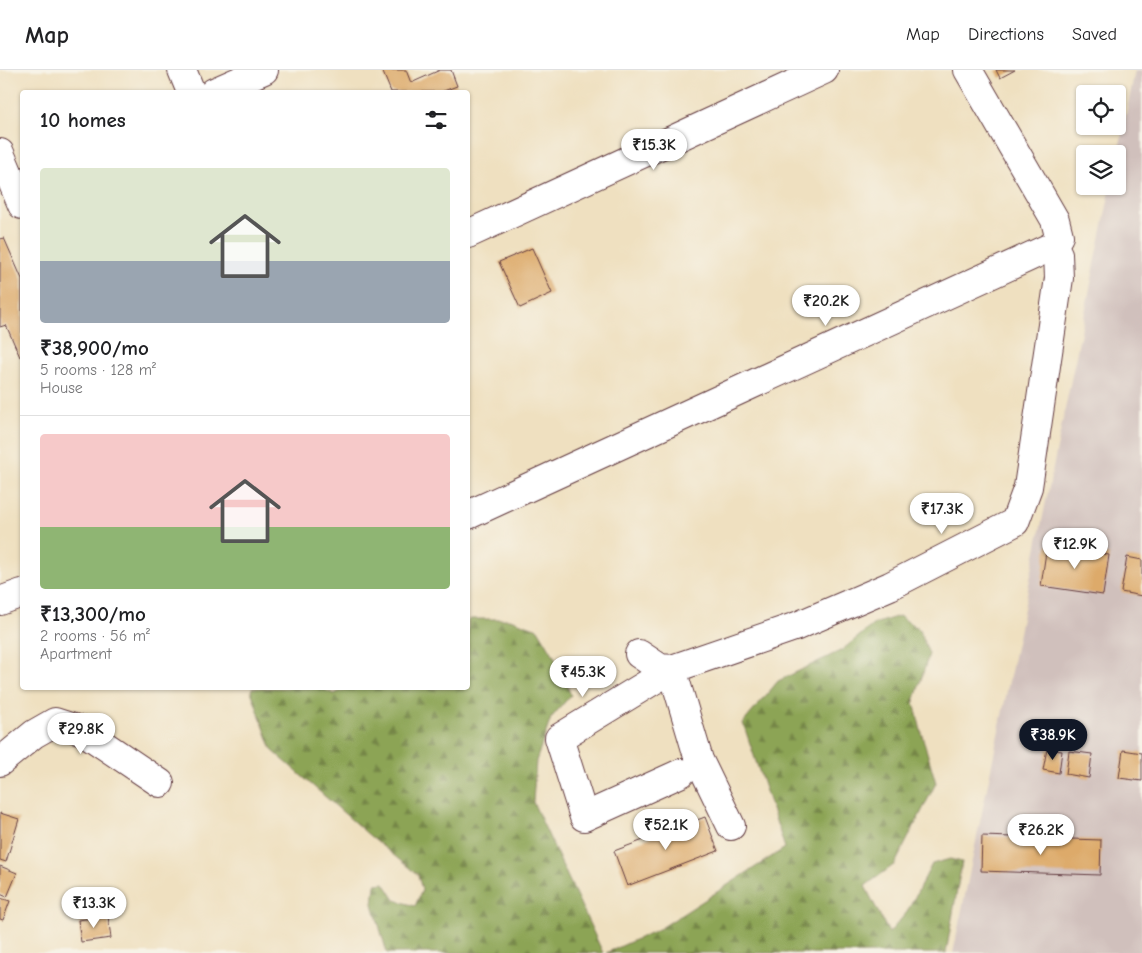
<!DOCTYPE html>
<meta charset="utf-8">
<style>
body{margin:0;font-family:"Comic Neue",sans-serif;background:#f2f2f2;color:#202124;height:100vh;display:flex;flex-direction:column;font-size:19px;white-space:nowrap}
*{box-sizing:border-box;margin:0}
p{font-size:16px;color:#757577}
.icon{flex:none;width:28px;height:28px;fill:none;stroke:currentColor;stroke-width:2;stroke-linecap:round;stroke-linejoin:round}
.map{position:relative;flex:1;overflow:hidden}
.sheet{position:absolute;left:20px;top:20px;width:450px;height:600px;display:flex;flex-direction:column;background:#fff;border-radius:5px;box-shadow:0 1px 4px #0004}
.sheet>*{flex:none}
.buttons{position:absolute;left:1076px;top:15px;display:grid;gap:10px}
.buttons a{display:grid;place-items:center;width:50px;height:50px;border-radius:5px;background:#fff;box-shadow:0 1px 4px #0004;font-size:25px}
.price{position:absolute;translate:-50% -42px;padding:0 11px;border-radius:18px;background:#fff;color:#222;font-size:16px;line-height:32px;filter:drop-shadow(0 1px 2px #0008)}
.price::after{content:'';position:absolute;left:50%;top:30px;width:15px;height:11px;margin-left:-8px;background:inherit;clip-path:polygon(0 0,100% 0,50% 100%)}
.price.active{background:#111827;color:#fff}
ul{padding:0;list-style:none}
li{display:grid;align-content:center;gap:10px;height:265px;padding:0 20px}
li+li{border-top:1px solid #e0e0e0}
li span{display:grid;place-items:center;height:155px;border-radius:5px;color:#555}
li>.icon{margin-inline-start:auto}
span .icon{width:90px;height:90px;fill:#fffc;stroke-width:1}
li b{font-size:21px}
h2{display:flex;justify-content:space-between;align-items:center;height:60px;padding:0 20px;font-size:21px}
header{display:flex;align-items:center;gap:30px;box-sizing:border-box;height:70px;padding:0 25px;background:#fff;border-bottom:1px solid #e0e0e0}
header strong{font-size:24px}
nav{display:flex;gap:28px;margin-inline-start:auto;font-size:18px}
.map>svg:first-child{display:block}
.industrial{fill:#d0c0bc}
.forest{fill:url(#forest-firs);stroke:#6b6240}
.building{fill:#ddaa6b}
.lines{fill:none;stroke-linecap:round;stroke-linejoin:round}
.minor-casing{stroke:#633c41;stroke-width:30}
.minor{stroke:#fff;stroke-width:28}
</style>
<header>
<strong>Map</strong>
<nav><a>Map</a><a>Directions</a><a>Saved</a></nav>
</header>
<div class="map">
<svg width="1142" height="883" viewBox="0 0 1142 883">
<defs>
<pattern id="forest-firs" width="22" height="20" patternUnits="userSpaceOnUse" patternTransform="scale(1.25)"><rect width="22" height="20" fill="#8ca455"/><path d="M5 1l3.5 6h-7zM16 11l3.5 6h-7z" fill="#748547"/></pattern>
</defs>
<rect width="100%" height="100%" fill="#f7f3e8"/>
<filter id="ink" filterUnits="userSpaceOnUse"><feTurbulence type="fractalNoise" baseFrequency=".02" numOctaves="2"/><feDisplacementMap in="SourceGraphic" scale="10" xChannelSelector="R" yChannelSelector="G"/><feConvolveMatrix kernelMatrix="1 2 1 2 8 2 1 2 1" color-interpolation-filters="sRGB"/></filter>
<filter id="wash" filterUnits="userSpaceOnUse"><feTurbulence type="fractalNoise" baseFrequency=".0096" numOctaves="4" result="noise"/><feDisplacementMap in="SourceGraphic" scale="20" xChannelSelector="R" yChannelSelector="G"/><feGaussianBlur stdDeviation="1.12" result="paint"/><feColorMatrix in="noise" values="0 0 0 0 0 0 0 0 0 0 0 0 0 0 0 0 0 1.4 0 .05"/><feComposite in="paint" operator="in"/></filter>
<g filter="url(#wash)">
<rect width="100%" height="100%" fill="#efe0c0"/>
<polygon class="industrial" points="1135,0 1142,0 1142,883 953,883 1111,116 1118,116 1118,84"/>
<g class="forest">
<polygon points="899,546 919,559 929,584 914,632 922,665 936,713 895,794 865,816 889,863 907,842 932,794 950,789 962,792 946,883 606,883 661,858 785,778 743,653 778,611 842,580 874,554"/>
<polygon points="471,549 510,549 538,559 553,584 571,625 551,648 536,691 533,732 603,883 387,883 373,834 375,814 384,813 395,830 415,836 422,820 418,805 370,766 272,680 251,621 252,618 321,618 334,624 348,618 468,618 468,551"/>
</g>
<g id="blocks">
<g class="building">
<polygon points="382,0 406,0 411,13 440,0 451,0 457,16 441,22 391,22"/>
<polygon points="996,0 1015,0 1000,8"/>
<polygon points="4,168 22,209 22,286 20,287 6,255 0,257 0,169"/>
<polygon points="532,178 552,223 520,238 499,192"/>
<polygon points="1047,475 1109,485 1103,525 1041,516"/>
<polygon points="1127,487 1142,490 1142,526 1121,522"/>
<polygon points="1047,679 1062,681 1059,703 1043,700"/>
<polygon points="1123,680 1142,683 1142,711 1119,708"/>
<polygon points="1069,681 1092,684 1089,708 1066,704"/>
<polygon points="0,743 19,749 6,792 0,790"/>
<polygon points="705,747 718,781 627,816 614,781"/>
<polygon points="982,766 1101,770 1100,805 981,801"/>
<polygon points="0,796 17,803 7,827 0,824"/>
<polygon points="0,828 10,831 3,850 0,849"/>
<polygon points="108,846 111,868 81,872 78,850"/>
</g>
</g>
</g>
<g filter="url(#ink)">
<use href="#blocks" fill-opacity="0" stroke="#633c41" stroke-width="1"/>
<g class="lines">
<defs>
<g id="minor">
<polyline points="182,0 191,22"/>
<polyline points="214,22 264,0"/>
<polyline points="0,83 22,135"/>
<polyline points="468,164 824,0"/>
<polyline points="468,445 1053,176 1059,166 1055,150 968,0"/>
<polyline points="0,531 22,523"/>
<polyline points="639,584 660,598 672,599 797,556 890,516 1015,452 1028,417 1059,208 1058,184 1053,176"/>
<polyline points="0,692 34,664 55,652 83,661 160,713"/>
<polyline points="681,703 584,747 559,668 672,599 699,690 731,756"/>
</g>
</defs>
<use href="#minor" class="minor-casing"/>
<use href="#minor" class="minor"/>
</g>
</g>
</svg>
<div class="buttons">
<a><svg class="icon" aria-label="locate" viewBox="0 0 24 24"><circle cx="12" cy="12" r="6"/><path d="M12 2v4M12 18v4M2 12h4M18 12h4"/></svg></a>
<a><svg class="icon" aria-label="layers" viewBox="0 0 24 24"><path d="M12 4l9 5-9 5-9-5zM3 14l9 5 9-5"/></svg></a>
</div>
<b class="price" style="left:654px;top:101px">₹15.3K</b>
<b class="price" style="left:826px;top:257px">₹20.2K</b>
<b class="price" style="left:942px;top:465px">₹17.3K</b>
<b class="price" style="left:1075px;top:500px">₹12.9K</b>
<b class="price" style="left:583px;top:628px">₹45.3K</b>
<b class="price" style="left:81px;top:685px">₹29.8K</b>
<b class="price active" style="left:1053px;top:691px">₹38.9K</b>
<b class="price" style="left:666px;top:781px">₹52.1K</b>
<b class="price" style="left:1041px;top:786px">₹26.2K</b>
<b class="price" style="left:94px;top:859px">₹13.3K</b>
<section class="sheet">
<h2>10 homes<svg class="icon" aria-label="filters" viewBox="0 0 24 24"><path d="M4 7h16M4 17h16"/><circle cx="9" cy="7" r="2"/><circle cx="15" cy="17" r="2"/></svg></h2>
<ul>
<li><span style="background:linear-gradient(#dfe7d0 60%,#9aa5b1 0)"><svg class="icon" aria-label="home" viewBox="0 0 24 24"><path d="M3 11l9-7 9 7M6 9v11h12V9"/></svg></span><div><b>₹38,900/mo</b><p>5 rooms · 128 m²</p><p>House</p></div></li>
<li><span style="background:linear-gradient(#f6c9c9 60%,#8fb573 0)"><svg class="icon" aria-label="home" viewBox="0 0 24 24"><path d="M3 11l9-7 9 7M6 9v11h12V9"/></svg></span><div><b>₹13,300/mo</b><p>2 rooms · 56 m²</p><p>Apartment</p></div></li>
</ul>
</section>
</div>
